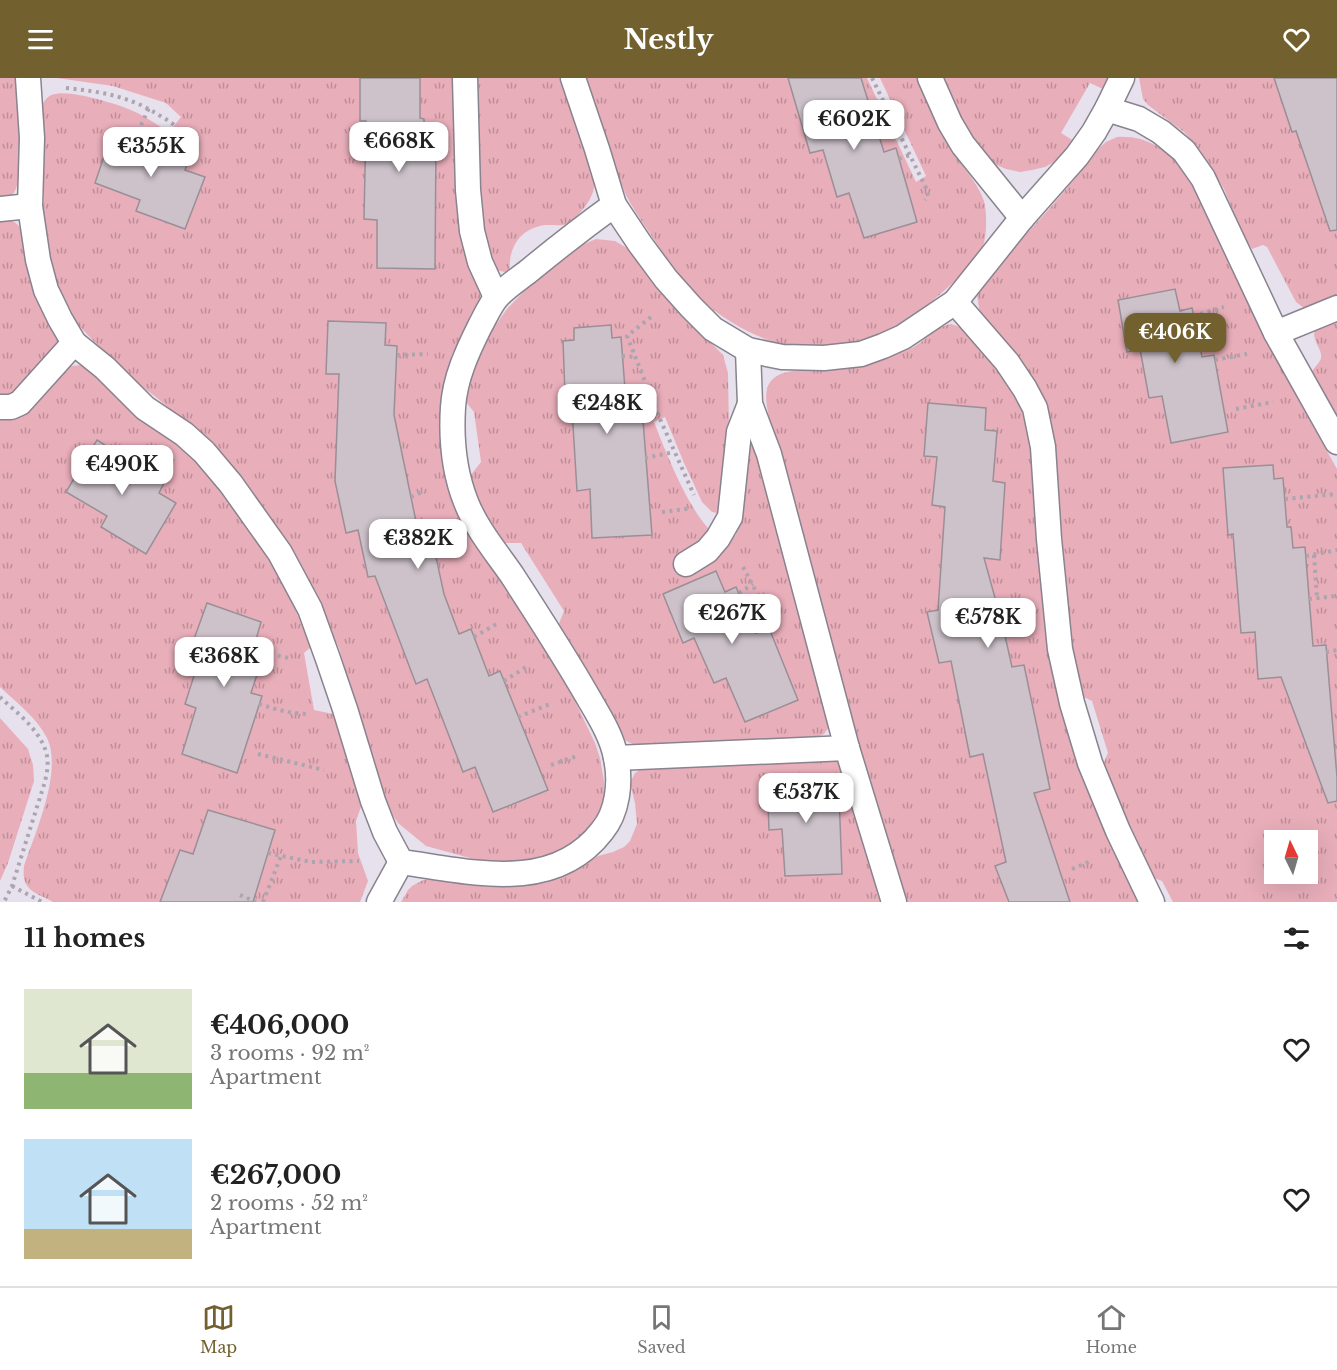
<!DOCTYPE html>
<meta charset="utf-8">
<style>
body{margin:0;font-family:"Libre Baskerville",serif;background:#f6f6f6;color:#222;height:100vh;display:flex;flex-direction:column;font-size:22px;white-space:nowrap}
*{box-sizing:border-box;margin:0}
p{font-size:20px;color:#767676}
.icon{flex:none;width:33px;height:33px;fill:none;stroke:currentColor;stroke-width:2;stroke-linecap:round;stroke-linejoin:round}
.map{position:relative;height:824px;overflow:hidden}
.side{display:flex;flex-direction:column;background:#fff;flex:1}
.side>*{flex:none}
.needle{width:39px;rotate:355deg}
.fabs{position:absolute;left:1264px;top:752px;display:grid;gap:12px}
.fabs a{display:grid;place-items:center;width:54px;height:54px;border-radius:0px;background:#fff;box-shadow:0 6px 24px #0002;font-size:30px}
.price{position:absolute;translate:-50% -51px;padding:0 14px;border-radius:12px;background:#fff;color:#222;font-size:20px;line-height:39px;filter:drop-shadow(0 2px 3px #0008)}
.price::after{content:'';position:absolute;left:50%;top:36px;width:18px;height:14px;margin-left:-9px;background:inherit;clip-path:polygon(0 0,100% 0,50% 100%)}
.price.current{background:#72612f;color:#fff}
ul{padding:0;list-style:none}
li{display:flex;align-items:center;gap:18px;height:150px;padding:0 24px}
li span{display:grid;place-items:center;flex:none;width:168px;height:120px;border-radius:0px;color:#555}
li>.icon{margin-inline-start:auto}
span .icon{width:72px;height:72px;fill:#fffc;stroke-width:1}
li b{font-size:26px}
h2{display:flex;justify-content:space-between;align-items:center;height:72px;padding:0 24px;font-size:26px}
header{display:flex;justify-content:space-between;align-items:center;height:78px;padding:0 24px;background:#72612f;color:#fff;font-size:27px;font-weight:700}
.tabs{display:flex;justify-content:space-around;align-items:center;height:84px;border-top:2px solid #e0e0e0;background:#fff;font-size:16px;color:#767676}
.tabs a{display:grid;justify-items:center;gap:3px}
.tabs .current{color:#72612f}
.map>svg:first-child{display:block}
.grass{fill:url(#grass-tufts);fill-rule:evenodd}
.building{fill:#cdc2ca;stroke:#9a8f97;stroke-width:1.5}
.lines{fill:none;stroke-linecap:round;stroke-linejoin:round}
.lane-casing{stroke:#88838e;stroke-width:27}
.path{stroke:#aaa5ae;stroke-width:4;stroke-dasharray:3 4.5;stroke-linecap:butt}
.lane{stroke:#fff;stroke-width:24}
</style>
<header><svg class="icon" aria-label="menu" viewBox="0 0 24 24"><path d="M4 6h16M4 12h16M4 18h16"/></svg>Nestly<svg class="icon" aria-label="heart" viewBox="0 0 24 24"><path d="M12 20l-8-8c-3-5 5-10 8-4 3-6 11-1 8 4z"/></svg></header>
<div class="map">
<svg width="1337" height="824" viewBox="0 0 1337 824">
<defs>
<pattern id="grass-tufts" width="24" height="20" patternUnits="userSpaceOnUse" patternTransform="scale(1.5)"><rect width="24" height="20" fill="#e8aeba"/><path d="M3 7l-1-3M5 7V3M7 7l1-3M15 17l-1-3M17 17v-4M19 17l1-3" fill="none" stroke="#bd8e98"/></pattern>
</defs>
<rect width="100%" height="100%" fill="#e7e1ed"/>
<g class="grass">
<path d="M0 0H18C19 22 25 97 15 113 12 119 6 120 0 123Z"/>
<path d="M57 0H455L481 222 478 231 452 276 443 317 441 354 444 392 449 411 458 433 477 466 530 547 573 619 595 665 600 680 604 703V719L598 736 593 745 578 762 554 776 535 782 511 786 488 785 426 768 398 745 390 733 368 672 339 570 316 524 177 337 156 319 129 299 79 248 64 226 49 176 44 146V83L42 27C45 21 49 17 55 16 71 12 118 26 133 33 145 38 157 47 169 54L181 39 166 25 113 8Z"/>
<path d="M473 0H560C570 27 597 81 594 109 593 122 575 144 563 147 555 148 547 146 540 148 518 153 508 172 510 193L505 194 495 192 483 165Z"/>
<path d="M583 0H867L916 104 926 98 880 0H917C922 12 928 25 934 37 938 45 940 54 945 62 955 80 978 104 984 123 987 133 987 158 983 168 972 193 915 240 890 252 867 262 840 268 815 269 782 271 750 257 722 238 692 218 671 188 651 157 642 144 632 129 625 115 619 101 615 86 610 72 601 48 592 24 583 0Z"/>
<polygon points="939,0 1110,0 1105,12 1090,5 1061,55 1074,63 1066,74 1056,83 1045,89 1032,92 1020,94 1006,91 992,85 967,57"/>
<polygon points="1139,0 1337,0 1337,220 1311,229 1304,230 1296,224 1267,169 1263,167 1252,171 1244,159 1224,111 1209,86 1197,68 1184,54 1148,27 1143,21"/>
<path d="M1117 59C1143 57 1164 69 1180 89 1194 105 1203 125 1211 144 1222 167 1232 191 1243 215 1272 275 1304 333 1337 391V824H1173L1162 803 1149 798 1101 691 1108 675 1092 623 1080 617 1071 582 1051 369 980 237 977 216 998 187 1050 130 1079 96 1099 70 1106 64ZM1275 762H1308V795H1275Z"/>
<path d="M0 142C8 142 16 142 20 150 24 157 24 166 25 173 27 187 28 202 34 215 40 230 59 248 59 264L16 316 0 320Z"/>
<path d="M596 161 615 163 627 170 634 177 660 213 723 277 728 295 729 352 721 433 717 435 712 434 702 424 684 385 665 339 654 344C662 364 706 484 736 457L741 410 750 357 756 375 781 469 801 533 832 645 824 656 817 659 640 669 626 663 621 655 605 622 558 548 564 533 521 465H503L479 424 470 398 481 384 474 334 466 324 475 283 494 249 507 231 525 212 575 170Z"/>
<path d="M1337 238V339L1313 297 1312 293C1315 289 1320 284 1321 280 1323 271 1311 263 1315 251Z"/>
<path d="M951 246 960 249 970 257 1014 308 1030 348 1045 534 1142 824H903L888 781 770 345C768 331 761 312 773 301 786 288 818 294 836 291 854 289 872 283 889 277 897 275 905 273 912 270 927 262 933 250 951 246Z"/>
<path d="M82 287 187 373 225 416 259 464 295 531 311 569 304 575 314 632 333 636 360 720 361 729 356 743 358 775 368 803 360 824H53C35 814 21 813 24 788 35 755 63 693 47 660 37 640 16 624 0 609V337L65 290 71 288Z"/>
<polygon points="0,640 28,671 33,687 34,703 8,785 0,803"/>
<polygon points="832,680 838,683 844,689 886,824 401,824 408,812 412,808 423,802 437,800 469,807 494,809 532,806 565,798 576,793 598,778 613,774 624,769 630,763 637,746 635,725 630,705 635,695 641,691"/>
</g>
<g class="building">
<polygon points="360,0 420,0 420,40 424,41 424,62 436,63 435,191 377,190 377,142 364,141 366,43 360,43"/>
<polygon points="788,0 861,0 884,74 896,70 917,144 864,160 849,115 837,119 823,72 810,75"/>
<polygon points="1274,0 1337,0 1337,152 1330,153 1296,53 1292,54"/>
<polygon points="113,52 190,78 185,92 205,99 185,151 136,133 140,122 95,105"/>
<polygon points="1175,211 1180,233 1192,230 1202,279 1214,277 1228,354 1171,365 1162,318 1149,320 1140,271 1127,274 1118,222"/>
<polygon points="328,243 386,245 385,267 397,268 394,337 419,458 431,456 444,516 459,556 471,551 489,598 500,593 548,712 493,734 475,689 463,694 427,601 416,606 375,498 368,499 358,452 346,455 335,403 339,296 326,296"/>
<polygon points="611,247 612,260 621,259 625,311 629,311 630,329 642,330 652,457 592,460 590,411 577,413 571,315 565,316 563,263 574,262 574,250"/>
<polygon points="928,325 986,330 985,352 997,353 993,403 1005,405 1000,482 984,480 1003,549 1012,589 1024,587 1050,711 1034,715 1070,824 1009,824 995,788 1006,784 983,676 970,679 951,583 939,585 927,534 938,532 945,429 932,427 937,379 924,378"/>
<polygon points="97,362 164,405 159,415 176,425 146,476 101,449 107,438 66,414"/>
<polygon points="1273,387 1274,401 1283,400 1287,449 1291,449 1293,470 1305,469 1313,568 1326,567 1337,699 1337,723 1328,725 1281,599 1258,601 1255,554 1241,555 1233,456 1228,457 1223,390"/>
<polygon points="716,493 725,514 736,509 756,555 769,550 798,622 745,644 726,600 714,605 694,560 683,565 663,516"/>
<polygon points="207,525 261,544 255,565 266,569 251,615 262,618 237,695 182,676 196,630 185,626 200,579 189,575"/>
<polygon points="825,696 826,718 839,717 842,796 785,798 782,751 769,752 767,699"/>
<polygon points="208,732 275,752 253,824 160,824 180,772 193,776"/>
</g>
<g class="lines">
<defs>
<g id="lane">
<path d="M28 0 32 60 30 128 38 182 46 212 60 241 74 265 105 290 145 330 184 356 204 374 231 406 280 475 310 531 328 581 345 631 373 723 385 754 401 784C469 793 553 817 602 753 618 734 621 704 616 680 612 658 599 638 588 619 564 577 538 537 512 497 496 474 476 450 466 424 454 394 451 361 453 329 455 300 467 274 480 248 485 239 490 227 497 219 506 209 520 200 530 192 558 169 585 148 614 127"/>
<polyline points="465,0 468,112 472,153 480,184 496,219"/>
<polyline points="573,0 597,71 614,127 640,166 666,201 691,229 713,251 748,272 782,279 824,280 861,276 883,268 903,259 955,224 1022,140 1077,78 1094,54 1107,31 1122,0"/>
<polyline points="930,0 950,45 963,67 1022,140"/>
<polyline points="1107,31 1139,41 1161,54 1184,73 1203,100 1276,255 1337,364"/>
<polyline points="0,131 30,128"/>
<polyline points="955,224 1007,284 1025,311 1035,330 1043,369 1049,461 1060,571 1072,625 1090,685 1118,753 1152,824"/>
<polyline points="1276,255 1337,230"/>
<polyline points="748,272 750,326 769,376 847,670 894,824"/>
<polyline points="0,329 11,329 20,325 74,265"/>
<polyline points="686,486 707,473 718,460 730,439 739,354 750,326"/>
<polyline points="616,680 847,670"/>
<polyline points="379,824 401,784"/>
</g>
</defs>
<use href="#lane" class="lane-casing"/>
<g class="path">
<polyline points="872,0 926,110 928,118 925,122"/>
<path d="M66 10C103 14 130 18 162 39 169 43 176 47 180 54 184 60 183 69 183 76"/>
<polyline points="869,26 882,22"/>
<polyline points="141,47 149,30"/>
<polyline points="899,81 910,77"/>
<polyline points="1193,238 1224,229"/>
<polyline points="651,239 627,258 660,341 694,417"/>
<polyline points="397,277 428,276"/>
<polyline points="622,278 636,279"/>
<polyline points="1215,282 1247,276"/>
<polyline points="1236,331 1273,324"/>
<polyline points="643,336 656,333"/>
<polyline points="645,380 674,374"/>
<polyline points="157,400 165,387"/>
<polyline points="411,419 424,413"/>
<polyline points="1285,421 1337,416"/>
<polyline points="662,434 686,431 692,429"/>
<polyline points="433,464 444,461"/>
<polyline points="1314,477 1317,520"/>
<polyline points="1306,478 1337,472"/>
<polyline points="743,489 772,543"/>
<polyline points="739,515 753,506"/>
<polyline points="1309,521 1337,518"/>
<polyline points="1003,549 1021,544"/>
<polyline points="474,559 498,545"/>
<polyline points="1326,574 1337,572"/>
<polyline points="263,575 289,580"/>
<polyline points="504,603 526,589"/>
<path d="M0 619C17 635 42 653 47 678 49 688 46 700 43 710L12 808 4 824"/>
<path d="M259 626C275 631 291 636 309 636"/>
<polyline points="518,639 550,626"/>
<polyline points="258,676 324,692"/>
<polyline points="551,687 577,678"/>
<polyline points="268,775 311,784 359,783"/>
<polyline points="1072,791 1091,783"/>
<polyline points="12,808 42,824"/>
<polyline points="240,817 256,824"/>
<polyline points="263,824 281,778"/>
</g>
<use href="#lane" class="lane"/>
</g>
</svg>
<div class="fabs">
<a><svg class="needle" viewBox="-14 -14 28 28"><path d="M0-13l5 13h-10z" fill="#e53935"/><path d="M0 13l5-13h-10z" fill="#767676"/></svg></a>
</div>
<b class="price" style="left:854px;top:73px">€602K</b>
<b class="price" style="left:399px;top:95px">€668K</b>
<b class="price" style="left:151px;top:100px">€355K</b>
<b class="price current" style="left:1175px;top:286px">€406K</b>
<b class="price" style="left:607px;top:357px">€248K</b>
<b class="price" style="left:122px;top:418px">€490K</b>
<b class="price" style="left:418px;top:492px">€382K</b>
<b class="price" style="left:732px;top:567px">€267K</b>
<b class="price" style="left:988px;top:571px">€578K</b>
<b class="price" style="left:224px;top:610px">€368K</b>
<b class="price" style="left:806px;top:746px">€537K</b>
</div>
<section class="side">
<h2>11 homes<svg class="icon" aria-label="filters" viewBox="0 0 24 24"><path d="M4 7h16M4 17h16"/><circle cx="9" cy="7" r="2"/><circle cx="15" cy="17" r="2"/></svg></h2>
<ul>
<li><span style="background:linear-gradient(#dfe7d0 70%,#8fb573 0)"><svg class="icon" aria-label="home" viewBox="0 0 24 24"><path d="M3 11l9-7 9 7M6 9v11h12V9"/></svg></span><div><b>€406,000</b><p>3 rooms · 92 m²</p><p>Apartment</p></div><svg class="icon" aria-label="heart" viewBox="0 0 24 24"><path d="M12 20l-8-8c-3-5 5-10 8-4 3-6 11-1 8 4z"/></svg></li>
<li><span style="background:linear-gradient(#bfe0f5 75%,#c2b280 0)"><svg class="icon" aria-label="home" viewBox="0 0 24 24"><path d="M3 11l9-7 9 7M6 9v11h12V9"/></svg></span><div><b>€267,000</b><p>2 rooms · 52 m²</p><p>Apartment</p></div><svg class="icon" aria-label="heart" viewBox="0 0 24 24"><path d="M12 20l-8-8c-3-5 5-10 8-4 3-6 11-1 8 4z"/></svg></li>
</ul>
</section>
<nav class="tabs">
<a class="current"><svg class="icon" aria-label="map" viewBox="0 0 24 24"><path d="M3 6l6-2 6 2 6-2v14l-6 2-6-2-6 2zM9 4v14M15 6v14"/></svg>Map</a>
<a><svg class="icon" aria-label="saved" viewBox="0 0 24 24"><path d="M7 4h10v16l-5-4-5 4z"/></svg>Saved</a>
<a><svg class="icon" aria-label="home" viewBox="0 0 24 24"><path d="M3 11l9-7 9 7M6 9v11h12V9"/></svg>Home</a>
</nav>
